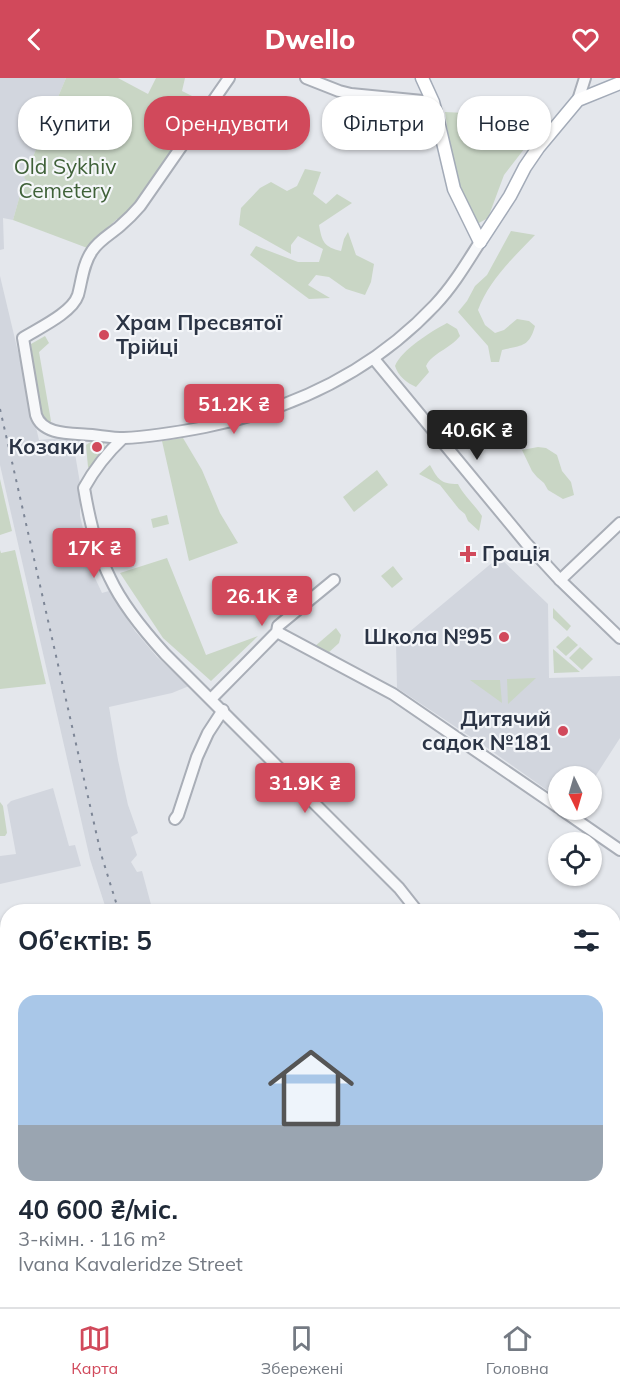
<!DOCTYPE html>
<html lang="uk">
<meta charset="utf-8">
<style>
body{margin:0;font-family:Mulish,sans-serif;background:#f6f6f7;color:#1f2937;height:100vh;display:flex;flex-direction:column;font-size:22px;white-space:nowrap}
*{box-sizing:border-box;margin:0}
p{font-size:20px;color:#747a83}
.icon{flex:none;width:33px;height:33px;fill:none;stroke:currentColor;stroke-width:2;stroke-linecap:round;stroke-linejoin:round}
.map{position:relative;flex:1;overflow:hidden}
.drawer{position:absolute;left:0px;top:826px;width:621px;height:404px;display:flex;flex-direction:column;background:#fff;border-radius:24px 24px 0 0;box-shadow:0 2px 4px #0004}
.drawer>*{flex:none}
.hud{position:absolute;left:18px;top:18px;width:585px;height:54px;display:flex;gap:12px}
.needle{width:39px;rotate:175deg}
.buttons{position:absolute;left:548px;top:688px;display:grid;gap:12px}
.buttons a{display:grid;place-items:center;width:54px;height:54px;border-radius:50%;background:#fff;box-shadow:0 2px 4px #0004;font-size:30px}
.price{position:absolute;translate:-50% -51px;padding:0 14px;border-radius:6px;background:#d1495b;color:#fff;font-size:20px;line-height:39px;filter:drop-shadow(0 2px 3px #0008)}
.price::after{content:'';position:absolute;left:50%;top:36px;width:18px;height:14px;margin-left:-9px;background:inherit;clip-path:polygon(0 0,100% 0,50% 100%)}
.price.current{background:#222;color:#fff}
ul{padding:0;list-style:none}
li{display:grid;align-content:center;gap:12px;height:318px;padding:0 18px}
li span{display:grid;place-items:center;height:186px;border-radius:18px;color:#555}
li>.icon{margin-inline-start:auto}
span .icon{width:108px;height:108px;fill:#fffc;stroke-width:1}
li b{font-size:26px}
h2{display:flex;justify-content:space-between;align-items:center;height:72px;padding:0 18px;font-size:26px}
.chip{padding:0 21px;border-radius:24px;background:#fff;box-shadow:0 2px 4px #0004;font-size:21px;line-height:54px}
.chip.current{background:#d1495b;color:#fff}
header{display:flex;justify-content:space-between;align-items:center;height:78px;padding:0 18px;background:#d1495b;color:#fff;font-size:27px;font-weight:800}
.dock{display:flex;justify-content:space-around;align-items:center;height:84px;border-top:2px solid #e0e1e3;background:#fff;font-size:16px;color:#747a83}
.dock a{display:grid;justify-items:center;gap:3px}
.dock .current{color:#d1495b}
.map>svg:first-child{display:block}
.built{fill:#d2d6de}
.green{fill:#c9d6c5}
.lines{fill:none;stroke-linecap:round;stroke-linejoin:round}
.minor-casing{stroke:#a9aeb7;stroke-width:14}
.major-casing{stroke:#a3abb8;stroke-width:15}
.minor{stroke:#f7f8fa;stroke-width:10}
.major{stroke:#fff;stroke-width:12}
.rail{stroke:#7d8696;stroke-width:2;stroke-dasharray:3 6;stroke-linecap:butt}
.poi-dot{fill:#d1495b;stroke:#f4f6f9;stroke-width:2}
.labels{text-anchor:middle;stroke-width:4.5;stroke-linejoin:round;paint-order:stroke}
.park-label{font-size:21px;fill:#3f6138;stroke:#f4f6f9}
.poi-label{font-size:21px;font-weight:bold;fill:#2b3445;stroke:#f4f6f9;text-anchor:end}
</style>
<header><svg class="icon" aria-label="back" viewBox="0 0 24 24"><path d="M15 5l-7 7 7 7"/></svg>Dwello<svg class="icon" aria-label="heart" viewBox="0 0 24 24"><path d="M12 20l-8-8c-3-5 5-10 8-4 3-6 11-1 8 4z"/></svg></header>
<div class="map">
<svg width="620" height="1229" viewBox="0 0 620 1229">
<rect width="100%" height="100%" fill="#e4e7ec"/>
<g class="built">
<polygon points="0,0 66,0 24,100 27,101 20,117 13,142 3,140 4,171 0,172"/>
<polygon points="0,198 39,362 70,359 74,370 80,405 80,438 95,500 102,515 109,513 135,553 157,579 189,608 172,615 109,629 118,682 128,727 138,755 131,759 137,777 131,784 137,794 142,793 153,834 107,834 90,781 0,387"/>
<polygon points="499,479 548,526 549,600 620,598 620,660 591,705 591,699 558,699 558,720 489,671 397,610 396,565"/>
<polygon points="53,710 69,768 75,767 81,788 0,806 0,778 16,776 7,727 11,723"/>
<polygon points="344,1223 450,1223 434,1229 349,1229"/>
</g>
<g class="green">
<polygon points="66,0 118,0 148,16 156,0 185,0 182,13 208,26 136,123 121,142 117,141 95,161 90,171 13,142 20,117 26,102 24,100"/>
<path d="M445 34 549 39 504 97 488 140 479 145C454 129 450 63 445 34Z"/>
<path d="M305 91 321 94 313 116 326 126 337 116 352 125 319 147C322 164 324 169 341 173L344 161 348 154 356 177 374 186 371 204 365 217 346 211 329 199 316 197 308 207 330 220 309 221 250 177 256 168 298 184H319L323 171 298 158 291 167V176L239 147 241 130 260 110 271 104 287 113 297 108Z"/>
<path d="M511 153 535 157C513 180 489 202 478 232L485 247 495 255 504 252 517 241 529 243 535 248C529 270 521 267 502 272L499 284H491L488 268 458 234 467 223 475 208 487 197Z"/>
<path d="M447 245 457 251 460 258C450 271 432 275 426 288L429 294 416 309C407 305 398 298 395 288 401 272 432 253 447 245Z"/>
<polygon points="45,258 49,265 39,274 51,343 48,347 40,337 31,266"/>
<polygon points="240,308 245,311 252,309 264,315 267,321 239,331 229,316"/>
<polygon points="183,360 202,392 220,435 238,465 189,483 162,363"/>
<polygon points="96,362 104,365 105,371 90,391 88,389 86,367 92,363"/>
<polygon points="538,369 546,370 557,377 562,393 571,404 574,417 563,421 548,412 544,405 537,399 532,393 522,372"/>
<path d="M430 387C438 401 440 406 458 406 463 417 475 427 482 438L479 453 468 443 465 436 459 431 440 407 419 396Z"/>
<polygon points="377,392 388,407 354,434 343,419"/>
<polygon points="0,401 12,453 0,457"/>
<polygon points="167,437 169,446 153,450 151,441"/>
<polygon points="0,472 1,475 15,472 46,606 0,611"/>
<polygon points="167,480 206,577 258,558 211,603 163,560 120,495"/>
<polygon points="393,488 403,501 392,510 381,498"/>
<polygon points="236,508 241,519 230,524 225,513"/>
<polygon points="553,530 571,548 567,553 553,540"/>
<polygon points="336,550 341,557 339,565 327,576 314,569"/>
<polygon points="568,558 578,567 566,578 556,569"/>
<polygon points="580,569 593,581 582,592 569,580"/>
<polygon points="553,571 580,594 554,595"/>
<polygon points="536,600 508,626 507,601"/>
<polygon points="470,602 500,602 502,625"/>
<polygon points="0,724 3,728 7,755 5,758 0,758"/>
<polygon points="225,1223 272,1223 277,1229 228,1229"/>
<polygon points="300,1223 327,1223 332,1229 304,1229"/>
</g>
<g class="lines">
<defs>
<g id="minor">
<path d="M229 0 140 128C134 135 127 142 120 148 111 156 99 162 92 173 83 186 82 202 78 217 72 235 39 250 23 260L36 337C43 358 73 355 92 357 102 358 113 360 124 360 150 359 179 354 205 349 294 331 372 294 435 227 453 208 466 186 480 164"/>
<polyline points="306,0 339,13 351,16 433,24"/>
<polyline points="578,22 585,0"/>
<polyline points="374,281 526,465 560,502 620,560"/>
<path d="M123 360C107 375 95 390 84 410 89 440 96 472 110 500 123 528 144 553 165 576L399 810 418 834"/>
<polyline points="560,502 620,445"/>
<polyline points="277,554 393,616 558,729"/>
<polyline points="211,621 277,554 278,548 334,502"/>
<polyline points="562,732 620,772"/>
<polyline points="175,741 178,737 197,679 208,655 223,632"/>
<polyline points="0,1168 8,1166"/>
<polyline points="542,1222 546,1229"/>
</g>
<g id="major">
<polyline points="422,0 433,24 438,43 454,111 480,164"/>
<polyline points="480,164 510,118 525,89 538,70 578,22 620,5"/>
<polyline points="0,901 8,921"/>
<polyline points="614,966 620,963"/>
<polyline points="159,1222 163,1229"/>
<polyline points="209,1222 213,1229"/>
</g>
</defs>
<use href="#minor" class="minor-casing"/>
<use href="#major" class="major-casing"/>
<use href="#minor" class="minor"/>
<use href="#major" class="major"/>
<g class="rail">
<polyline points="0,331 101,776 119,834"/>
<polyline points="286,1222 290,1229"/>
</g>
</g>
<g class="poi-dot">
<circle cx="104" cy="257" r="6"/>
<circle cx="97" cy="369" r="6"/>
<path d="M465 467h6v6h6v6h-6v6h-6v-6h-6v-6h6z"/>
<circle cx="504" cy="559" r="6"/>
<circle cx="563" cy="653" r="6"/>
</g>
<g class="labels">
<g class="park-label">
<text x="65" y="96">Old Sykhiv<tspan x="65" dy="24">Cemetery</tspan></text>
</g>
<g class="poi-label">
<text x="116" y="252" text-anchor="start">Храм Пресвятої<tspan x="116" dy="24">Трійці</tspan></text>
<text x="85" y="376">Козаки</text>
<text x="482" y="483" text-anchor="start">Грація</text>
<text x="492" y="566">Школа №95</text>
<text x="551" y="648">Дитячий<tspan x="551" dy="24">садок №181</tspan></text>
</g>
</g>
</svg>
<div class="buttons">
<a><svg class="needle" viewBox="-14 -14 28 28"><path d="M0-13l5 13h-10z" fill="#e53935"/><path d="M0 13l5-13h-10z" fill="#747a83"/></svg></a>
<a><svg class="icon" aria-label="locate" viewBox="0 0 24 24"><circle cx="12" cy="12" r="6"/><path d="M12 2v4M12 18v4M2 12h4M18 12h4"/></svg></a>
</div>
<b class="price" style="left:234px;top:357px">51.2K ₴</b>
<b class="price current" style="left:477px;top:383px">40.6K ₴</b>
<b class="price" style="left:94px;top:501px">17K ₴</b>
<b class="price" style="left:262px;top:549px">26.1K ₴</b>
<b class="price" style="left:305px;top:736px">31.9K ₴</b>
<div class="hud">
<a class="chip">Купити</a>
<a class="chip current">Орендувати</a>
<a class="chip">Фільтри</a>
<a class="chip">Нове</a>
</div>
<section class="drawer">
<h2>Об’єктів: 5<svg class="icon" aria-label="filters" viewBox="0 0 24 24"><path d="M4 7h16M4 17h16"/><circle cx="9" cy="7" r="2"/><circle cx="15" cy="17" r="2"/></svg></h2>
<ul>
<li><span style="background:linear-gradient(#a9c7e8 70%,#9aa5b1 0)"><svg class="icon" aria-label="home" viewBox="0 0 24 24"><path d="M3 11l9-7 9 7M6 9v11h12V9"/></svg></span><div><b>40 600 ₴/міс.</b><p>3-кімн. · 116 m²</p><p>Ivana Kavaleridze Street</p></div></li>
</ul>
</section>
</div>
<nav class="dock">
<a class="current"><svg class="icon" aria-label="map" viewBox="0 0 24 24"><path d="M3 6l6-2 6 2 6-2v14l-6 2-6-2-6 2zM9 4v14M15 6v14"/></svg>Карта</a>
<a><svg class="icon" aria-label="saved" viewBox="0 0 24 24"><path d="M7 4h10v16l-5-4-5 4z"/></svg>Збережені</a>
<a><svg class="icon" aria-label="home" viewBox="0 0 24 24"><path d="M3 11l9-7 9 7M6 9v11h12V9"/></svg>Головна</a>
</nav>
